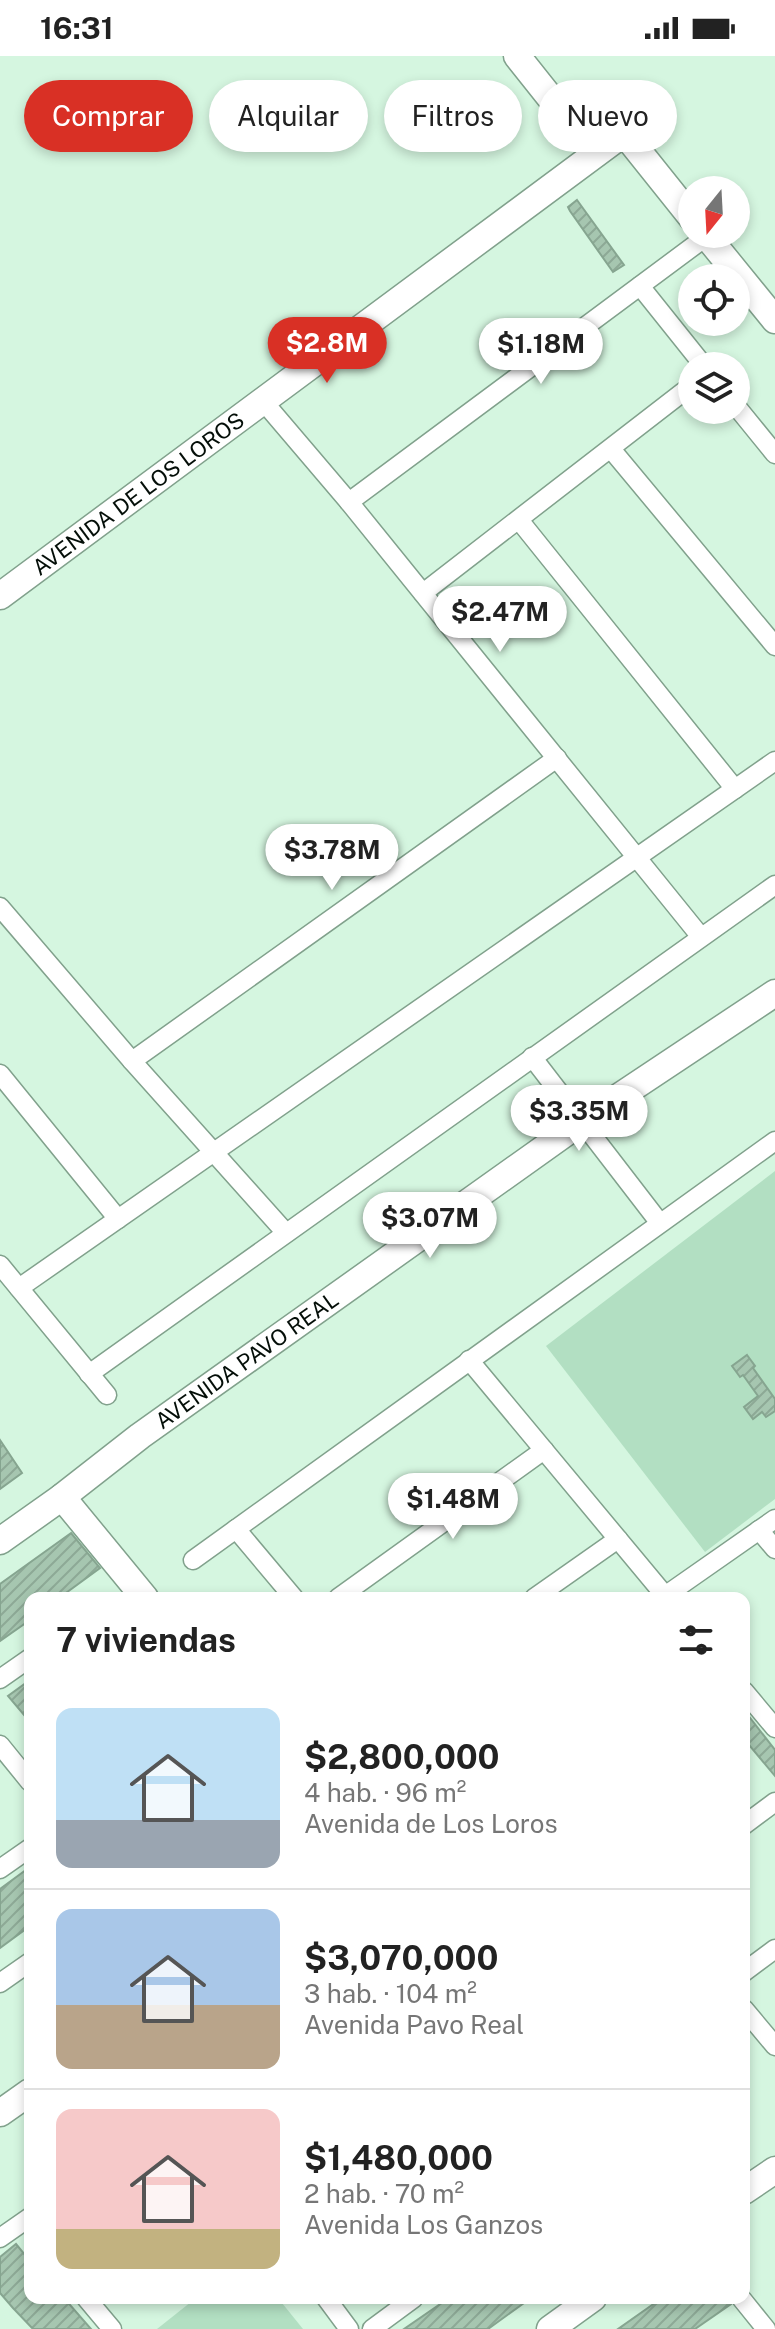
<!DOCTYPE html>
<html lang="es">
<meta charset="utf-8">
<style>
body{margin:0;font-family:"Public Sans",sans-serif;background:#f6f6f6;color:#222;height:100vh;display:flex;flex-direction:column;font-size:30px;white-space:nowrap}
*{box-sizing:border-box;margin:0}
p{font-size:26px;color:#767676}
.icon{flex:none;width:44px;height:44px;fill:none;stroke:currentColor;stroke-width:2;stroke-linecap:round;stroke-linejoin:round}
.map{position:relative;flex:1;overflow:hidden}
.sheet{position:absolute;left:24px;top:1536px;width:726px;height:712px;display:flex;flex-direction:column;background:#fff;border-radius:16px;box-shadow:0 4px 12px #0003}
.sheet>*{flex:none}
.hud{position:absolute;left:24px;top:24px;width:728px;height:72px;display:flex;gap:16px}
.needle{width:52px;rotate:198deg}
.fabs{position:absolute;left:678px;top:120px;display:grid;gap:16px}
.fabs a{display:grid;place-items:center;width:72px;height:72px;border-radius:50%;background:#fff;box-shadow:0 4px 12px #0003;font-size:40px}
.price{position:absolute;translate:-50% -68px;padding:0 18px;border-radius:28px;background:#fff;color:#222;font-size:26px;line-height:52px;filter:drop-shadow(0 2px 4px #0008)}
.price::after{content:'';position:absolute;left:50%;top:48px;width:24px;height:18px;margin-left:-12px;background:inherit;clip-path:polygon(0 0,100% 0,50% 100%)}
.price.current{background:#d93025;color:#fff}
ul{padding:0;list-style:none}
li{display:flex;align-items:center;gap:24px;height:200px;padding:0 32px}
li+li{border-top:2px solid #e0e0e0}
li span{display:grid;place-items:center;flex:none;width:224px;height:160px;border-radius:16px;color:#555}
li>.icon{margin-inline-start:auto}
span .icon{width:96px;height:96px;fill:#fffc;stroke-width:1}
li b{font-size:34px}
h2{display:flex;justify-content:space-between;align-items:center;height:96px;padding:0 32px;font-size:34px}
.tag{padding:0 28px;border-radius:36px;background:#fff;box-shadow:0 4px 12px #0003;font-size:28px;line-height:72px}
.tag.current{background:#d93025;color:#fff}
.status{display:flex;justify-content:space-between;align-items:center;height:56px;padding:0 40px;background:#fff;direction:ltr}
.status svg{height:22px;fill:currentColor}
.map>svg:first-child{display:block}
.green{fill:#b2dfc2}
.building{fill:url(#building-hatch);stroke:#86a590;stroke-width:2}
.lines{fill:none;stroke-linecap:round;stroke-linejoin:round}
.street-casing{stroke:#81a18c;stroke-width:21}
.secondary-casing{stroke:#81a18c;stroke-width:29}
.street{stroke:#fff;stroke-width:18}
.secondary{stroke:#fff;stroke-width:26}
.labels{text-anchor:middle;stroke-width:6;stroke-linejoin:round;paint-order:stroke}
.street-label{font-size:22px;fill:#040e08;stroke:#d5f6e0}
</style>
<div class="status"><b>16:31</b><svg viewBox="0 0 49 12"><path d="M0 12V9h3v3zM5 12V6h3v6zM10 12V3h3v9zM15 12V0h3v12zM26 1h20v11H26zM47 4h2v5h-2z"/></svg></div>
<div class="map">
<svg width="775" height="2273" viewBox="0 0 775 2273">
<defs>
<pattern id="building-hatch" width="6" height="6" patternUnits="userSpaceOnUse" patternTransform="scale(2)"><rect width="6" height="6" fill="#a6c6b0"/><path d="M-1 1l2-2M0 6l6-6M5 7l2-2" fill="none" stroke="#8da996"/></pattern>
</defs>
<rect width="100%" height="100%" fill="#d5f6e0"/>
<g class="green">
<polygon points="775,1115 775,1443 705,1496 546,1290"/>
<polygon points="196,2242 278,2242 303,2273 157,2273"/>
</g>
<g class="building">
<polygon points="577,144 624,209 613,216 570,155 568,151"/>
<polygon points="747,1299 755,1310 753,1312 775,1343 775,1355 766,1361 762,1356 753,1363 744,1351 758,1340 743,1319 740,1321 732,1310"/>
<polygon points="0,1384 22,1417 0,1433"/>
<polygon points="71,1477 100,1512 59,1542 30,1542 30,1564 0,1585 0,1528"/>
<polygon points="30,1624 30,1666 8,1640"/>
<polygon points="744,1654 775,1694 775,1720 744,1683"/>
<polygon points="30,1811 30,1870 0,1892 0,1833"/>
<polygon points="16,2188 30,2205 30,2242 64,2242 91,2273 33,2273 13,2252 0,2237 0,2201"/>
<polygon points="449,2242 531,2242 488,2273 404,2273"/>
<polygon points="662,2242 729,2242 731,2248 695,2273 618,2273"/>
</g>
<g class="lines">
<defs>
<g id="street">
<polyline points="640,230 704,310"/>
<polyline points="263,345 349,446 701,881"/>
<polyline points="736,350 775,398"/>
<polyline points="611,393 775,590"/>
<polyline points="349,446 707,180"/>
<polyline points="519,464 735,733"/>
<polyline points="423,537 692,329"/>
<polyline points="0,851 132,1005 286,1177"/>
<polyline points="532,1001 659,1166"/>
<polyline points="132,1005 557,702"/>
<polyline points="0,1018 118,1163"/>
<polyline points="0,1209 107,1339"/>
<polyline points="19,1232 775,705"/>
<polyline points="469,1304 667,1542"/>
<polyline points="89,1318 775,829"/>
<polyline points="236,1473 294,1542"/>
<polyline points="759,1474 775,1493"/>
<polyline points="193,1504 775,1085"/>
<polyline points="338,1542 544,1394"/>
<polyline points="534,1542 618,1483"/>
<polyline points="662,1542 775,1463"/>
<polyline points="0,1623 30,1602"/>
<polyline points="744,1635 775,1672"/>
<polyline points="0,1689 30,1726"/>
<polyline points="744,1769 775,1746"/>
<polyline points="0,1813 30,1792"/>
<polyline points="744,1916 775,1893"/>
<polyline points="0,1927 30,1906"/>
<polyline points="744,1953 775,1990"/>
<polyline points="0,2182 30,2161"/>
<polyline points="86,2242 112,2273"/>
<polyline points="326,2242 349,2273"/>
<polyline points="741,2242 766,2273"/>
<polyline points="372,2273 414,2242"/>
</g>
<g id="secondary">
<polyline points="517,0 595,98"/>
<polyline points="705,178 775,264"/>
<path id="s1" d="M0 540 624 77 692 162"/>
<polyline points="62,1441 145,1542"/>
<path id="s2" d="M0 1485 62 1441 140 1380 581 1066 775 937"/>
<polyline points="0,2057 30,2036"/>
<polyline points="744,2135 775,2114"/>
<polyline points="550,2273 593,2242"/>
</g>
</defs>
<use href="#street" class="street-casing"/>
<use href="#secondary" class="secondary-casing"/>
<use href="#street" class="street"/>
<use href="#secondary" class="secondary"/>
</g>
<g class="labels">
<g class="street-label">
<text dy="8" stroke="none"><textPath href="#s1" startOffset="172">AVENIDA DE LOS LOROS</textPath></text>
<text dy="8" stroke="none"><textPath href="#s2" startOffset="306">AVENIDA PAVO REAL</textPath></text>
</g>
</g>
</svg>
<div class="fabs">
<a><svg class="needle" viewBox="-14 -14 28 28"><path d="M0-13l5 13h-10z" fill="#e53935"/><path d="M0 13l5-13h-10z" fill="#767676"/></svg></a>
<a><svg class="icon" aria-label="locate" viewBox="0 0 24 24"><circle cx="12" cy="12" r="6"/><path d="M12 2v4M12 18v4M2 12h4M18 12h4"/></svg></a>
<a><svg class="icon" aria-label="layers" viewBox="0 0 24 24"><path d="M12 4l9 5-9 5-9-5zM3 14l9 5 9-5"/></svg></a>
</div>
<b class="price current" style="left:327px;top:329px">$2.8M</b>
<b class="price" style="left:541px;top:330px">$1.18M</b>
<b class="price" style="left:500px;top:598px">$2.47M</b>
<b class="price" style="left:332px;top:836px">$3.78M</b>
<b class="price" style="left:579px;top:1097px">$3.35M</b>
<b class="price" style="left:430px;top:1204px">$3.07M</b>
<b class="price" style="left:453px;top:1485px">$1.48M</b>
<div class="hud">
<a class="tag current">Comprar</a>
<a class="tag">Alquilar</a>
<a class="tag">Filtros</a>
<a class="tag">Nuevo</a>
</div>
<section class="sheet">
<h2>7 viviendas<svg class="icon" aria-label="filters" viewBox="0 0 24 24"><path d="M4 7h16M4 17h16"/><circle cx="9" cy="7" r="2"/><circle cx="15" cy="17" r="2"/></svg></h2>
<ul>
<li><span style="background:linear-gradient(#bfe0f5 70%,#9aa5b1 0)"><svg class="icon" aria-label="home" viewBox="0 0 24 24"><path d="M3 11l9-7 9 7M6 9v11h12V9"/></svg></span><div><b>$2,800,000</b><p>4 hab. · 96 m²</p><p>Avenida de Los Loros</p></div></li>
<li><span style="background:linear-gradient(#a9c7e8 60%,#b9a48a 0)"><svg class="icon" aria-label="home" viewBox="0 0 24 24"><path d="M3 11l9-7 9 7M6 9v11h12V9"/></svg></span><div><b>$3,070,000</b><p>3 hab. · 104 m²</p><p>Avenida Pavo Real</p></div></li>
<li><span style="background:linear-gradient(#f6c9c9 75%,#c2b280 0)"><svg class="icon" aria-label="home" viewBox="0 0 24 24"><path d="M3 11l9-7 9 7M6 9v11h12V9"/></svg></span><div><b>$1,480,000</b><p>2 hab. · 70 m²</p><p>Avenida Los Ganzos</p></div></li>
</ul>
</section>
</div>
